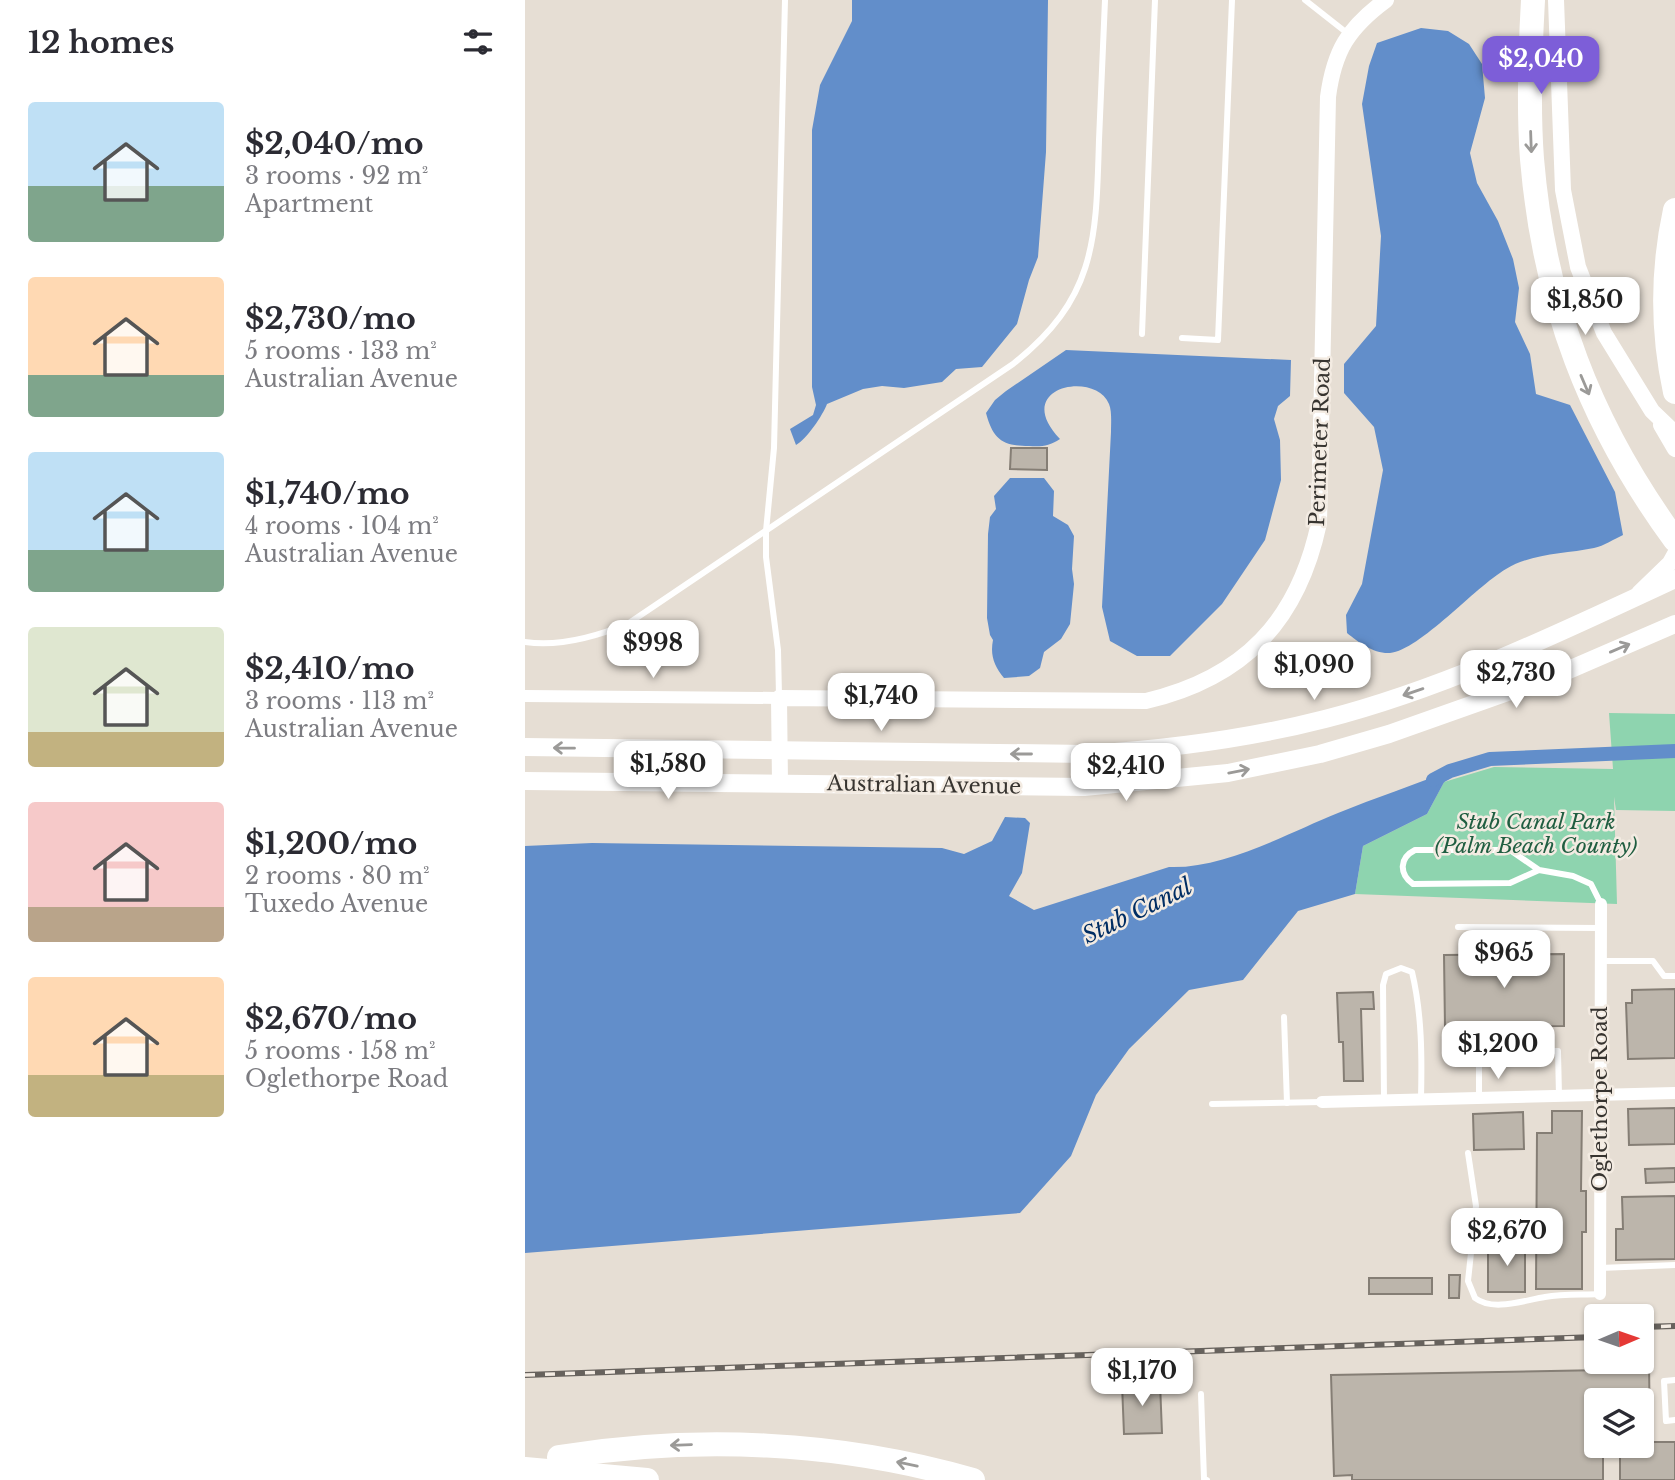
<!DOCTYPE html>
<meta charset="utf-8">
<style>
body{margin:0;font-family:"Libre Baskerville",serif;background:#f7f7f7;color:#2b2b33;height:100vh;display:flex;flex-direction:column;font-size:26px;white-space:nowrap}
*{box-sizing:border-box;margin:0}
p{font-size:23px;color:#7c7c81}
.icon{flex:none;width:38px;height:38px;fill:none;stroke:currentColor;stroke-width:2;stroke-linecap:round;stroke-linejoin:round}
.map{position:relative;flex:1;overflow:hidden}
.details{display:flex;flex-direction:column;background:#fff;width:525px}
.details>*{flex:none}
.needle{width:46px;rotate:88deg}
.controls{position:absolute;left:1059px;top:1304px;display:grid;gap:14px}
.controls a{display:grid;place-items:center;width:70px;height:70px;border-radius:7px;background:#fff;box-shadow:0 2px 5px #0004;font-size:35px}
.price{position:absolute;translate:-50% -60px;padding:0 16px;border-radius:14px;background:#fff;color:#222;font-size:23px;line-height:46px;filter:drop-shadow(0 2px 4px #0008)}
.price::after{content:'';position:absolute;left:50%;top:42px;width:21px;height:16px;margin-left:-10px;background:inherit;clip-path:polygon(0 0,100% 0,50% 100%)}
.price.on{background:#7d5ed8;color:#fff}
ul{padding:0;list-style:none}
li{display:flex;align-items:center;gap:21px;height:175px;padding:0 28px}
li span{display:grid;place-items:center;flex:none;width:196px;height:140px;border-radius:7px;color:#555}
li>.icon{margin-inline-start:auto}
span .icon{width:84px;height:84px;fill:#fffc;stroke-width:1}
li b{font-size:30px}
h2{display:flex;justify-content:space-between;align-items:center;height:84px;padding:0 28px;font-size:30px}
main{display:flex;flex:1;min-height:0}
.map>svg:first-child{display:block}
.green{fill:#8ed4af}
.water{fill:#628eca}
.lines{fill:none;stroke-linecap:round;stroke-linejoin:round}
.canal{stroke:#628eca;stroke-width:14}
.building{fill:#bcb5ab;stroke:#857e75;stroke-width:2;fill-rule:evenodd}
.service{stroke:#fff;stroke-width:6}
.minor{stroke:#fff;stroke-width:12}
.tertiary{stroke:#fff;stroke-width:16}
.secondary{stroke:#fff;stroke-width:18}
.motorway{stroke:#fff;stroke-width:24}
.rail-casing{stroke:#67625d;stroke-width:6}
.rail{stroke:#f3ebe2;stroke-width:3.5;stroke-dasharray:10;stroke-linecap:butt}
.oneway{stroke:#9b9a98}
.labels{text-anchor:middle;stroke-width:5;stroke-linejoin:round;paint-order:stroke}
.street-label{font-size:21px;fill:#373430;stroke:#f3ebe2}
.park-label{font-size:21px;font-style:italic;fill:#205e41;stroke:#f3ebe2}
.water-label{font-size:23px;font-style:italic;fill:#002d63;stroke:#f3ebe2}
</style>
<main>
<section class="details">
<h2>12 homes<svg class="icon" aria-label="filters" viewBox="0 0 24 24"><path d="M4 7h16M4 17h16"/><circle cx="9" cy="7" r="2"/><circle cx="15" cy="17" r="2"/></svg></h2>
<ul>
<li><span style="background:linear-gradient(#bfe0f5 60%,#7fa58c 0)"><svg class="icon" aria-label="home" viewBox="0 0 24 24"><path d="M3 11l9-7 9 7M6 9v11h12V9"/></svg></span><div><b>$2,040/mo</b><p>3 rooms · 92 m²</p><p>Apartment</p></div></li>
<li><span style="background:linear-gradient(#ffd9b3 70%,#7fa58c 0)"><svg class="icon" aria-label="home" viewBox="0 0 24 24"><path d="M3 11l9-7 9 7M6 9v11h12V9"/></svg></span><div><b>$2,730/mo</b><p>5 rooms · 133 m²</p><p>Australian Avenue</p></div></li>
<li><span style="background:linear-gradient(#bfe0f5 70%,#7fa58c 0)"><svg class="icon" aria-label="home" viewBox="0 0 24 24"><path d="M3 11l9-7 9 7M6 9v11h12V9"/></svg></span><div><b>$1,740/mo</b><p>4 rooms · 104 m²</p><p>Australian Avenue</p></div></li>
<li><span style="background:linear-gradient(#dfe7d0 75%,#c2b280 0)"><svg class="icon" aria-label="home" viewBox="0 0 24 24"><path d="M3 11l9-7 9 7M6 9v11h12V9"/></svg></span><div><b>$2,410/mo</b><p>3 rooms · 113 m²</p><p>Australian Avenue</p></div></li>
<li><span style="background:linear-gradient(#f6c9c9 75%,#b9a48a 0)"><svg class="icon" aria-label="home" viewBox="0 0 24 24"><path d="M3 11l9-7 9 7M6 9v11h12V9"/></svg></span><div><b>$1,200/mo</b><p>2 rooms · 80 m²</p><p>Tuxedo Avenue</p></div></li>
<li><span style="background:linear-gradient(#ffd9b3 70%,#c2b280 0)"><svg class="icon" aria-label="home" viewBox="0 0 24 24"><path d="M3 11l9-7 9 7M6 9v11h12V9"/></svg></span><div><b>$2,670/mo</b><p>5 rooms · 158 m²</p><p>Oglethorpe Road</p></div></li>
</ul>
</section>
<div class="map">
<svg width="1150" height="1480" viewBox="0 0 1150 1480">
<rect width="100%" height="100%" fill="#e6ded4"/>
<polygon class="green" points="1084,713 1150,714 1150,811 1091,810 1089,797 1092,904 830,894 838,846 902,814 919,782 969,767 1088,769"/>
<g class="water">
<path d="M327 0H523L521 152 513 257 504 280 492 324 457 367 431 369 417 382 379 388 357 386 338 389 302 404C298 415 281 440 271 445L265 429 288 415 291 405 287 387V130L295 85 327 21Z"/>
<path d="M896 28 923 31 944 44 957 64 960 98 945 153 952 183 973 221 988 259 994 288 990 322 1005 354 1011 394 1045 405 1090 492 1098 535C1089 539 1079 546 1069 548 1040 554 1007 553 981 569 950 587 895 650 865 653 849 654 833 642 822 633L821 615 837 584 858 470 849 427 819 393V364L851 326 856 236 837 104 844 66 852 43Z"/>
<path d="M541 350 766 360 765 396 753 406 749 419 755 440 756 480 740 540 697 604 645 656H612L585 641 577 607 586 432C586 424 587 411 584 404 570 370 485 387 535 439 524 446 517 447 504 446 477 446 468 439 461 413L470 400 481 391Z"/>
<path d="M485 478H519L529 491 528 516 543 525 549 536 547 569 549 584 545 624 536 639 519 652 515 668 504 676 479 678C469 666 465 655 468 640L465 635 462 618 463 534 465 517 471 509 469 496Z"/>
<path d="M925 771 902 814 838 846 830 894 773 911 718 980 664 990 604 1049 571 1095 546 1156 495 1213 0 1253V846L67 843 417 848 439 854 467 841 480 817 500 818 505 823 497 873 484 896 509 910 644 867C700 869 763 833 813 813 850 798 888 785 925 771Z"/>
</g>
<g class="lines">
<polyline class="canal" points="908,780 925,771 965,759 1150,751"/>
</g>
<g class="building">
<polygon points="486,448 522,448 522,470 485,469"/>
<polygon points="1039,954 1039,1026 920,1027 919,955"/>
<polygon points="1150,989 1150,1058 1103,1059 1101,1003 1107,1003 1107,990"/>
<polygon points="848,992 849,1009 836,1009 838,1081 819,1081 818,1042 814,1042 812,993"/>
<polygon points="1150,1108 1150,1144 1104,1145 1103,1109"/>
<polygon points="1027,1111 1057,1111 1056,1191 1061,1191 1061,1232 1057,1232 1057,1289 1011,1289 1012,1133 1027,1133"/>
<polygon points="998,1112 999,1149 949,1150 948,1114"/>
<polygon points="1150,1168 1150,1182 1121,1183 1120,1169"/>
<polygon points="1150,1196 1150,1259 1091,1260 1091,1229 1098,1229 1097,1197"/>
<rect x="963" y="1243" width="37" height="49"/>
<polygon points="924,1275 935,1275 934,1298 924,1298"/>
<rect x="844" y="1278" width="63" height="16"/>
<path d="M1124 1362 1125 1442H1150V1480H1095V1455H1086V1446H1078V1480H827V1475L809 1476 806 1375 1079 1370V1363ZM1071 1400H1116V1446H1071Z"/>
<polygon points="635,1383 637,1433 599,1434 597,1384"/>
</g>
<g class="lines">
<g class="service">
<polyline points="780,0 822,33"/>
<polyline points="617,334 630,0"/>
<polyline points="657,338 693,340 707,0"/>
<path d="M0 642C36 647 71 637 104 623L488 364C572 298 571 238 574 140 576 93 578 47 580 0"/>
<polyline points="254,696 253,650 241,557 241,531 249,448 260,0"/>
<path d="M1014 870 985 850H890C874 858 874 874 888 884L985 883 1014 870 1048 876 1066 884 1076 904"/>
<polyline points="933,927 1076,928"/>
<polyline points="1076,961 1128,961 1139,976 1150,976"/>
<polyline points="759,1017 762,1103"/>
<polyline points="954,1098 954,1052 1033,1051 1034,1096"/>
<path d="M859 1100 858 985 861 974 876 968 887 972C897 1014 897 1057 896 1099"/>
<polyline points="687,1104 797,1102"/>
<path d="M943 1153 951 1206 943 1281 950 1298C968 1312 1000 1300 1020 1297 1038 1294 1057 1295 1075 1294"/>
<polyline points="1075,1268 1150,1265"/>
<polyline points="1150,1380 1139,1381 1141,1421 1150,1420"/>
<polyline points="676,1394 679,1479 682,1480"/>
</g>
<g class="minor">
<polyline points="0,696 254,698"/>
<polyline points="797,1102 1150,1093"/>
<polyline points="1075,1294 1076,904"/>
</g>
<g class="tertiary">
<polyline points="1031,0 1038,190 1053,267 1079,333 1127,411 1150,433"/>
<polyline points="1136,425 1150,449"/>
<polyline points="1114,593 1145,563 1150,554"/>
<path d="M255 783 254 698 621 701C719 678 773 621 794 523L803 97C809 51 823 28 861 0"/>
</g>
<g class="secondary">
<path d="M0 747 563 754C643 749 722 739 800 719 921 688 1036 632 1150 579"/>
<polyline points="0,781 559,787 703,773 795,754 864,734 1039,672 1150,624"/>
</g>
<g class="motorway">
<path d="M1008 0C1005 53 1003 106 1007 159 1019 303 1065 424 1150 540"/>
<path d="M1150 210C1137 270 1137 332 1150 392"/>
<path d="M34 1457C171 1435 314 1441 448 1480"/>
<polyline points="0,1469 122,1480"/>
</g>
<defs>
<g id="rail">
<polyline points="1116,1327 1150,1326"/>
<polyline points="0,1375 1071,1337"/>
</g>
</defs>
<use href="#rail" class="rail-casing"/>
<use href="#rail" class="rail"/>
</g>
<defs><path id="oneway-shaft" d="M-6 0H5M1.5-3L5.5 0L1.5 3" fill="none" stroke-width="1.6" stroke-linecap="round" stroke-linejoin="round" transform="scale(1.75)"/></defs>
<g class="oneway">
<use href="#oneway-shaft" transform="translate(1006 142) rotate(88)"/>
<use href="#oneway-shaft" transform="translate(1060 385) rotate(67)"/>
<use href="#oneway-shaft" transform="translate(1095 648) rotate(-23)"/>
<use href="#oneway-shaft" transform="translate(888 692) rotate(161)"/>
<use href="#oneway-shaft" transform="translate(39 748) rotate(-179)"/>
<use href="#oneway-shaft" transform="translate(496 754) rotate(-180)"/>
<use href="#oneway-shaft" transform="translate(714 771) rotate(-11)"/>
<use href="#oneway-shaft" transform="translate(156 1445) rotate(178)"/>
<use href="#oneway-shaft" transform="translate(382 1464) rotate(-168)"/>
</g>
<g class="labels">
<g class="street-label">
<text transform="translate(795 442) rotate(-88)" y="7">Perimeter Road</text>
<text transform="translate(399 785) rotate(1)" y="7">Australian Avenue</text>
<text transform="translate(1075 1099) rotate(-90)" y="7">Oglethorpe Road</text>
</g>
<g class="park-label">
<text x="1011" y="829">Stub Canal Park<tspan x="1011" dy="24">(Palm Beach County)</tspan></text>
</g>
<g class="water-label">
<text transform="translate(612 911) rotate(-26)" y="8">Stub Canal</text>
</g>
</g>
</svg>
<div class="controls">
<a><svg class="needle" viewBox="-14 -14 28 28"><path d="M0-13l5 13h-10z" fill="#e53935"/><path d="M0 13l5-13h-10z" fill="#7c7c81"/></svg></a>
<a><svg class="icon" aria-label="layers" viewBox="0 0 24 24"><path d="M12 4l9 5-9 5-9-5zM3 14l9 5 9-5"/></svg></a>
</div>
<b class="price on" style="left:1016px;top:96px">$2,040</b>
<b class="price" style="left:1060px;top:337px">$1,850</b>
<b class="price" style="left:128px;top:680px">$998</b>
<b class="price" style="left:789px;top:702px">$1,090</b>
<b class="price" style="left:991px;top:710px">$2,730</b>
<b class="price" style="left:356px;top:733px">$1,740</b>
<b class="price" style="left:143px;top:801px">$1,580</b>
<b class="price" style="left:601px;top:803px">$2,410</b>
<b class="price" style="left:979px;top:990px">$965</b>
<b class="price" style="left:973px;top:1081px">$1,200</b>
<b class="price" style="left:982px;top:1268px">$2,670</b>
<b class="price" style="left:617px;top:1408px">$1,170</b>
</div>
</main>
